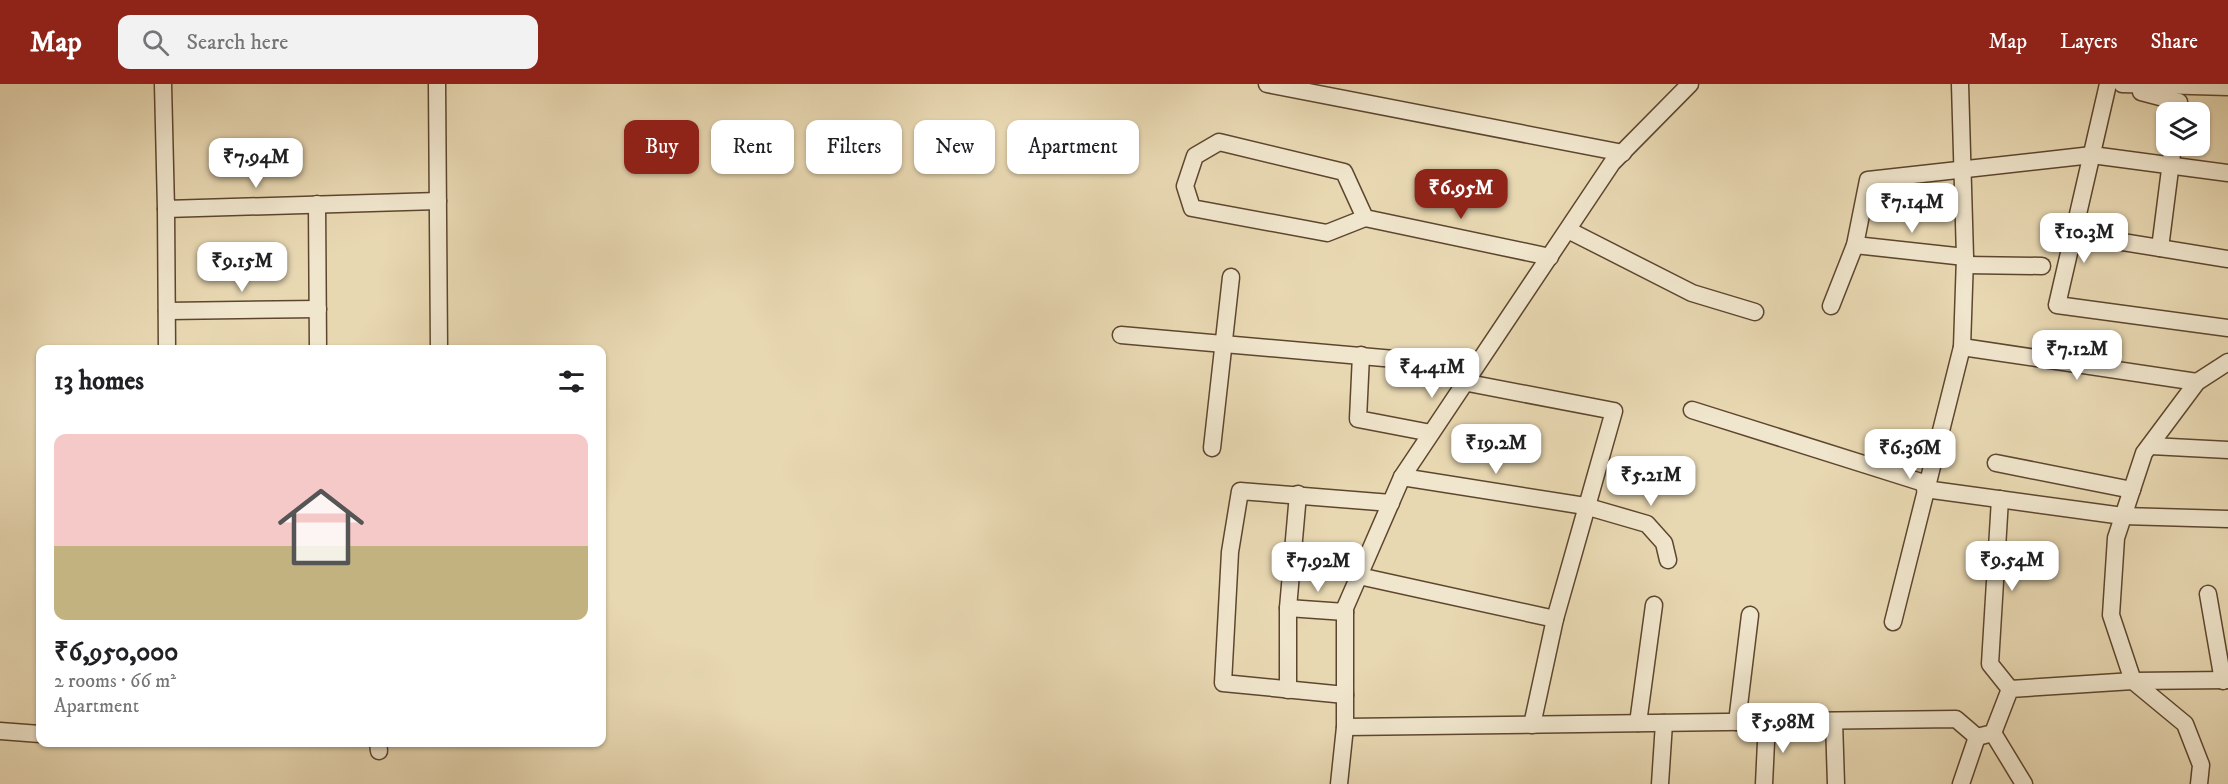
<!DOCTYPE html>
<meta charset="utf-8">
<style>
body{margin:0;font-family:"IM FELL DW Pica",serif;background:#f2f2f2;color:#202124;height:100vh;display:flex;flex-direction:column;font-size:22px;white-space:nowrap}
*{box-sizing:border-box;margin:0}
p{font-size:20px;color:#757577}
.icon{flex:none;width:33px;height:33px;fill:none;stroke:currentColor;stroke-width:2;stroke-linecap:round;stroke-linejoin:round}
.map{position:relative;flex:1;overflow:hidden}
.side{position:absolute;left:36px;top:261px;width:570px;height:402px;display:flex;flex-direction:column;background:#fff;border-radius:12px;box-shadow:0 2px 4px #0004}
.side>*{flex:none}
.banner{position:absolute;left:624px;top:36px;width:570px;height:54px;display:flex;gap:12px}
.tools{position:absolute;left:2156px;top:18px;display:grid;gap:12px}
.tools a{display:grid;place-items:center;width:54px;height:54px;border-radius:12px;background:#fff;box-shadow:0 2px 4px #0004;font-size:30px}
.price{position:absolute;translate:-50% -51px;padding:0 14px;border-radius:12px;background:#fff;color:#222;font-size:20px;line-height:39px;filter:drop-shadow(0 2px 3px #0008)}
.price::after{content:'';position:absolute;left:50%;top:36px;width:18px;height:14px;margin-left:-9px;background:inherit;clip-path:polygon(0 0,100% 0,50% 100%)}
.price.active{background:#8f2418;color:#fff}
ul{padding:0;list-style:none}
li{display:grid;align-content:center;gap:12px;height:318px;padding:0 18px}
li+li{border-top:2px solid #e0e0e0}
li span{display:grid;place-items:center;height:186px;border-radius:12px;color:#555}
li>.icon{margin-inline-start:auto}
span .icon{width:108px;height:108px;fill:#fffc;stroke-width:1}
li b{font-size:26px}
h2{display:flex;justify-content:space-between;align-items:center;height:72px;padding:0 18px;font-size:26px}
.tag{padding:0 21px;border-radius:12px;background:#fff;box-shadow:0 2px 4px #0004;font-size:21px;line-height:54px}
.tag.active{background:#8f2418;color:#fff}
header{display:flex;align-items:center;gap:36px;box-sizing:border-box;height:84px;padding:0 30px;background:#8f2418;color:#fff}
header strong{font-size:28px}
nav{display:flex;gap:33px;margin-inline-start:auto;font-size:21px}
.search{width:420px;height:54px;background:#f2f2f2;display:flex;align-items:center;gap:15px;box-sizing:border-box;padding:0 21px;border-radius:12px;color:#757577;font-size:22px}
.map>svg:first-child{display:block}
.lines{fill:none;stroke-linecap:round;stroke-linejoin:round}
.minor-casing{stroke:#5e462e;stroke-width:19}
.minor{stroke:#f0e6cd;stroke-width:16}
</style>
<header>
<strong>Map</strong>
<div class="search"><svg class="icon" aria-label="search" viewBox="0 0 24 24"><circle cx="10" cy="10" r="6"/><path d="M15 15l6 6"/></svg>Search here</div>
<nav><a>Map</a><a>Layers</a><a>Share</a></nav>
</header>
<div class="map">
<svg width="2228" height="700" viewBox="0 0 2228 700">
<rect width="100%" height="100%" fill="#e8d8b2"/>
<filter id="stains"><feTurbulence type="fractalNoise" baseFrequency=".00333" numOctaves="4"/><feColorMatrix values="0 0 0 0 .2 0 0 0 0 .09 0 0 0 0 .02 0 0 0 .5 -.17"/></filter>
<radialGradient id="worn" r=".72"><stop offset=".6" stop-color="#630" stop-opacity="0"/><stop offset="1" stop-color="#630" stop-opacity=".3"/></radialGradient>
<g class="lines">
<defs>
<g id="minor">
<polyline points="163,0 166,125 438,117"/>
<polyline points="437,0 439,266"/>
<polyline points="1267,0 1623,69"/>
<polyline points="2108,0 2057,221 2228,244"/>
<polyline points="2122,0 2228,3"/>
<polyline points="2141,8 2179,18 2178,28"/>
<polyline points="317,120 318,266"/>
<polyline points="166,125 167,266"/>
<polyline points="1365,134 1344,88 1219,58 1195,72 1185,102 1192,124 1327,149 1365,134 1550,173"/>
<polyline points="1568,146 1692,209 1755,228"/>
<polyline points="2073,150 2228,175"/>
<polyline points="1855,161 1965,173"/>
<polyline points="2160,164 2173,62"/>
<polyline points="1965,181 2042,182"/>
<polyline points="1831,222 1855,161 1868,96 2092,71 2228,89"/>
<polyline points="167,227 318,225"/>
<polyline points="1121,251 1474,282"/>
<polyline points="1962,263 2197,298"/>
<polyline points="1361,271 1358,335 1431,349"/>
<polyline points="1692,326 1927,400"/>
<polyline points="2151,362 2228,366"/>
<polyline points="1212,364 1231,193"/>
<polyline points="1996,379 2132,406"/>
<polyline points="1402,393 1585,422 1647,440 1664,459 1668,476"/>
<polyline points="1925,405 2123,432 2228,435"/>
<polyline points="2000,415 1990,580 2010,605"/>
<polyline points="1359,492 1555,535 1614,327 1463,298"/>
<polyline points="2208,510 2223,597"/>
<polyline points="1288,524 1345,528"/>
<polyline points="1893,538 1962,263 1965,173 1960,0"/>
<polyline points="1288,606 1288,524 1298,410"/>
<polyline points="1345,611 1223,599 1230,468 1240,407 1391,419"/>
<polyline points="1834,637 1836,700"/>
<polyline points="1737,638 1750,531"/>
<polyline points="1638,639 1654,521"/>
<polyline points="1532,641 1555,535"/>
<polyline points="1345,643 1956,635 1977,653 1993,649 2010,605 2133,597 2228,596"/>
<polyline points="0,647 40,650"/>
<polyline points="1993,649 2024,700"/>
<polyline points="378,658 379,667"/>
<polyline points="1339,700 1345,643 1345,524 1402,393 1612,79 1690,0"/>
<polyline points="1660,700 1664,639"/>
<polyline points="1764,700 1767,637"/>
<polyline points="1961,700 1977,653"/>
<polyline points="2199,700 2201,681 2185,640 2133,597 2111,531 2116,454 2144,369 2197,298 2228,278"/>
</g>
</defs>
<use href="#minor" class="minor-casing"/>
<use href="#minor" class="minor"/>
</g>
<rect width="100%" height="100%" filter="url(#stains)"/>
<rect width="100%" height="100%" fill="url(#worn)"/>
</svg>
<div class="tools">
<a><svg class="icon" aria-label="layers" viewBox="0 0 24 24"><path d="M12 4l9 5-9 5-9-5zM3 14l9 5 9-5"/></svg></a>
</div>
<b class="price" style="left:256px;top:105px">₹7.94M</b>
<b class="price active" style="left:1461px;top:136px">₹6.95M</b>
<b class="price" style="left:1912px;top:150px">₹7.14M</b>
<b class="price" style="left:2084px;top:180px">₹10.3M</b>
<b class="price" style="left:242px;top:209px">₹9.15M</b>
<b class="price" style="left:2077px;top:297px">₹7.12M</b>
<b class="price" style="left:1432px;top:315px">₹4.41M</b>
<b class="price" style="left:1496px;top:391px">₹19.2M</b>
<b class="price" style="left:1910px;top:396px">₹6.36M</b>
<b class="price" style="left:1651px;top:423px">₹5.21M</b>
<b class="price" style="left:2012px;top:508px">₹9.54M</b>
<b class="price" style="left:1318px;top:509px">₹7.92M</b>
<b class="price" style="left:1783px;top:670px">₹5.98M</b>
<div class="banner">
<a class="tag active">Buy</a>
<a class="tag">Rent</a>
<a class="tag">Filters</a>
<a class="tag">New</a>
<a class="tag">Apartment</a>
</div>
<section class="side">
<h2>13 homes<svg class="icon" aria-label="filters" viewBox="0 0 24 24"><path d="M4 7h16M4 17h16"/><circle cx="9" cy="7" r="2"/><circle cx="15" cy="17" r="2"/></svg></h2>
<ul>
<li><span style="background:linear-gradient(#f6c9c9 60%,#c2b280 0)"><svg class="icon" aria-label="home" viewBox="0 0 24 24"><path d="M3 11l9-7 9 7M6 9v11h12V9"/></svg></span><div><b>₹6,950,000</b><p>2 rooms · 66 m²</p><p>Apartment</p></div></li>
</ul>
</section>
</div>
